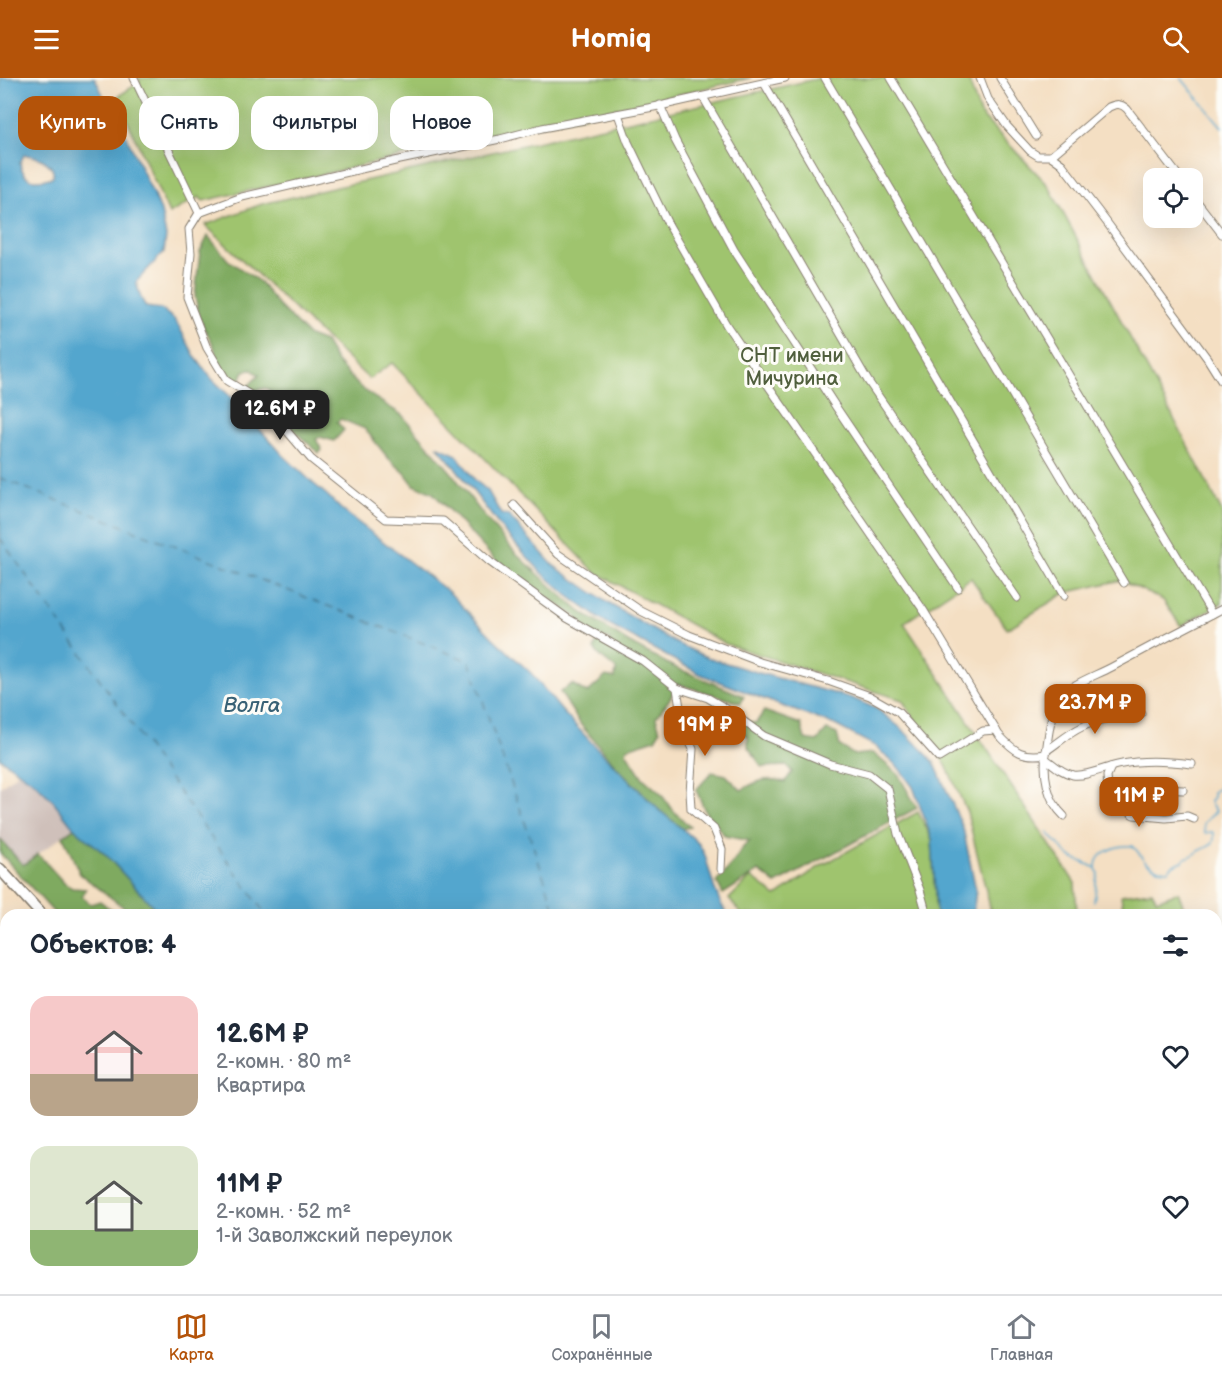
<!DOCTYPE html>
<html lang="ru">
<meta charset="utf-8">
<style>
body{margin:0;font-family:"Balsamiq Sans",sans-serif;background:#f6f6f7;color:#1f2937;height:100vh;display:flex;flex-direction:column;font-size:22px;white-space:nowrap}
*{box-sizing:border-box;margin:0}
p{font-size:20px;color:#747a83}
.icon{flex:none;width:33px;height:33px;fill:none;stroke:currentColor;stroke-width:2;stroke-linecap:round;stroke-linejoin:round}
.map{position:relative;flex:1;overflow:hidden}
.sheet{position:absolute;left:0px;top:831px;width:1222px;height:386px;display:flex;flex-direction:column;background:#fff;border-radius:18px 18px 0 0;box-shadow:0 6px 24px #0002}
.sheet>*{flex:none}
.banner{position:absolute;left:18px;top:18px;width:600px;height:54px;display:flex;gap:12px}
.controls{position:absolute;left:1143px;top:90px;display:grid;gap:12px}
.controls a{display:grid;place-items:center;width:60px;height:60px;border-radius:12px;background:#fff;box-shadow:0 6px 24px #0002;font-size:30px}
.price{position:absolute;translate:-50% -51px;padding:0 14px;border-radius:12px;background:#b45309;color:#fff;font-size:20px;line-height:39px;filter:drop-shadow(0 2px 3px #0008)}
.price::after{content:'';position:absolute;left:50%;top:36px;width:18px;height:14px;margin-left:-9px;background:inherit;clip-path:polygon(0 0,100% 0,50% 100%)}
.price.selected{background:#222;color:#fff}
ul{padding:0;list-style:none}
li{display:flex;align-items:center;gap:18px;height:150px;padding:0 30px}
li span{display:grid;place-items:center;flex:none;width:168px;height:120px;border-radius:18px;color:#555}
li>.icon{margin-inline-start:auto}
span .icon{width:72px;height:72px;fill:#fffc;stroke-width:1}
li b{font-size:26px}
h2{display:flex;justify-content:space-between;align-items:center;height:72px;padding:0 30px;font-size:26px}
.pill{padding:0 21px;border-radius:18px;background:#fff;box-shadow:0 6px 24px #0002;font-size:21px;line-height:54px}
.pill.selected{background:#b45309;color:#fff}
header{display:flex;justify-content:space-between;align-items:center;height:78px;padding:0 30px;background:#b45309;color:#fff;font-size:27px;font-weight:800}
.tab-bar{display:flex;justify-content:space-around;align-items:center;height:84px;border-top:2px solid #e0e1e3;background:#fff;font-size:16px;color:#747a83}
.tab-bar a{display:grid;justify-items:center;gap:3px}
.tab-bar .selected{color:#b45309}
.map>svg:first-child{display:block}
.industrial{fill:#cfc0ba}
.green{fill:#9fc46e;stroke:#5e7045;stroke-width:1.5}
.forest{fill:#7faa61;stroke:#4e633e;stroke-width:1.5}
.water{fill:#53a6ce;stroke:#386175;stroke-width:1.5;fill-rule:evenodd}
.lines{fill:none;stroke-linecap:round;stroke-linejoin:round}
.stream{stroke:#53a6ce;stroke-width:1.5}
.ferry{stroke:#386175;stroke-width:1.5;stroke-dasharray:8 6;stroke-linecap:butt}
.minor-casing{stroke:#887e70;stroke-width:9}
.primary-casing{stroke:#887e70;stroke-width:13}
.minor{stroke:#fff;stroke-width:7}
.primary{stroke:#fff;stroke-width:10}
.rail{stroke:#1c1c1c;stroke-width:1.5;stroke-dasharray:9 4.5;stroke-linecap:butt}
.labels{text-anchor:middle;stroke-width:6;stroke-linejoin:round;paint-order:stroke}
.park-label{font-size:20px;fill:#505f3d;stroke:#fdfcf7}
.water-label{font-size:21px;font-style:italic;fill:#386175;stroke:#fdfcf7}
</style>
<header><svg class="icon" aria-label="menu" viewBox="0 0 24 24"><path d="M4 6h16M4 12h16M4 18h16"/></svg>Homiq<svg class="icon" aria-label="search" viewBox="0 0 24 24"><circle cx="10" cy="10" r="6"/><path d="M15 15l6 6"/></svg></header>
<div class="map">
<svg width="1222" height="1216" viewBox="0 0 1222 1216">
<rect width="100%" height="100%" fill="#fdfcf7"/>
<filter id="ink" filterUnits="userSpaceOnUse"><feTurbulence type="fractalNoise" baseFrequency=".0167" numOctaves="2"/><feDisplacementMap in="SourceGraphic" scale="12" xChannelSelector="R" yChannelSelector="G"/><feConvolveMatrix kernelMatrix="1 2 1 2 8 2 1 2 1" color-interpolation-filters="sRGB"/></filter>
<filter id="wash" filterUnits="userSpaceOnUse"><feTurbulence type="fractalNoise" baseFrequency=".008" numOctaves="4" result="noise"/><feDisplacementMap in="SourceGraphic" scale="24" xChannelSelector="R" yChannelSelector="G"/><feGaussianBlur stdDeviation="1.35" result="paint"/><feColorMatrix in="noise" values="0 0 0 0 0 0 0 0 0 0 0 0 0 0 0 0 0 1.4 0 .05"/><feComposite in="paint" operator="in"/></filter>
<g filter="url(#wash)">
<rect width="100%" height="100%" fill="#f4dfc3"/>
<g class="industrial">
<polygon points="19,694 35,705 54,724 74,750 23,787 0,761 0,709"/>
<polygon points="11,1210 298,1210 301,1216 1,1216"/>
</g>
<g class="green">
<polygon points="139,0 751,0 203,123 199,119 169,136 117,19 140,4"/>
<polygon points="820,0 968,0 980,36 1048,107 1171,335 1222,434 1222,525 1181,548 1163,522 1121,502 1065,515 1007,551 971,500 904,545 1075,805 1077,837 990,837 990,829 967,734 946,687 902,622 726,566 595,494 392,285 369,301 205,147 262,126"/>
<polygon points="918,734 932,761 936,837 742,837 729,821 751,799 776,818 819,789"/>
<polygon points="1152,813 1157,822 1178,814 1187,837 1124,837 1121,817"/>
<polygon points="1216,908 1222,921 1222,1039 1217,1042"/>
</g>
<g class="forest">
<polygon points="208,158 228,182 260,204 278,227 309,258 325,264 337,284 359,308 375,320 402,337 451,394 484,438 514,473 553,510 581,534 628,564 672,588 744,618 741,625 678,606 669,622 656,639 660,653 655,661 627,670 626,674 643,700 660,715 673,732 690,749 682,751 658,731 615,687 581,647 560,614 572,606 587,615 606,598 615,600 616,591 602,580 594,571 597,563 608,568 610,562 590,555 576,539 499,486 433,415 414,407 405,395 388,380 365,351 341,341 337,344 344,352 334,363 320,359 316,361 322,372 319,375 293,352 269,326 272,315 266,310 250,314 247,309 259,297 252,292 244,293 239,305 222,292 213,266 200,242 195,218 200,174"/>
<path d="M764 633 801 646 805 661 817 663 827 652 837 656 840 668 854 677 873 675 898 696 917 730 776 806 759 793 723 816 717 804 733 785 744 768 750 763 725 758 706 735 696 712 712 694 726 697 741 712C758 703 767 698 785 704L792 694 787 688 762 689 748 669V658L737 653 741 643 756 645Z"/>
<polygon points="74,750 106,777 161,837 135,837 127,832 80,796 63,758"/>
<polygon points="0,761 23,787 38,776 65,806 72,810 86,811 82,819 91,826 100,823 118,837 56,837 0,775"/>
</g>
<g class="water">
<path d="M0 0H95L104 19 123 51 161 133 166 158 164 174 136 204 141 220 146 229 161 231 174 241 178 247 196 280 212 301 230 318 284 378 314 406 327 417 342 432 449 514 493 560 531 595 562 633 591 664 658 731 692 759 699 766 705 777 714 809 721 826 728 837H161L106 777 74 750 54 724 35 705 0 680ZM24 77C36 77 56 85 53 99 37 104 24 105 20 85Z"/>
<polygon points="437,368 457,377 475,402 488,413 501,436 509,438 553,487 608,525 674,564 709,580 763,596 852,620 877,631 902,651 934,684 963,750 976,812 973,837 936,837 932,761 913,709 898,689 875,668 835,647 779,627 700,596 607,546 567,517 541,494 501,450 458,393"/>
<polygon points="458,1211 458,1210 1050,1211 1047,1216 459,1216"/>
</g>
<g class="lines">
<g class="stream">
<polyline points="1181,0 1222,49"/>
<polyline points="1047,754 1069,778 1096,790"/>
<path d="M1094 823C1095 817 1096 811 1096 804 1096 801 1098 798 1098 795 1098 793 1096 792 1096 790 1095 772 1120 767 1133 768L1146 784 1158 791 1168 792 1173 787 1183 783 1185 780C1191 779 1194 777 1199 773 1208 768 1215 769 1214 755L1212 754 1205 755 1204 745 1216 733 1211 727 1210 723 1213 719V715L1215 712 1220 711 1219 707 1222 704"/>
</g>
<g class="ferry">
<polyline points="0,400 469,583 557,837"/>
<polyline points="0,460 266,837"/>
<polyline points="499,1210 502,1216"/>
<polyline points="688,1210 690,1216"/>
</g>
</g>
</g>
<g filter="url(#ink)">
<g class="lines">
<defs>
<g id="minor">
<polyline points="134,0 199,135"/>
<polyline points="825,0 1124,505"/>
<polyline points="891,0 1212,536"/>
<polyline points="980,0 988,21 1007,48 1030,73 1038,78 1051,78 1062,86 1105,142 1207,280 1222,304"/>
<polyline points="1000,0 1036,58"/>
<polyline points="764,5 1064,518"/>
<polyline points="703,19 868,303 1017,520"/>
<polyline points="660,27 675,62 734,172 836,329 958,510"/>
<path d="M618 36 628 64 667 144 727 248 924 533 999 657C1015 674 1023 680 1046 676"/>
<path d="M1051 78 1109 29C1116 26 1121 25 1127 31L1180 100"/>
<polyline points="1192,117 1222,156"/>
<polyline points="514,427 558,476 641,533 689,557 760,584 828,603 870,618 898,634 939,680 983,653 996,652"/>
<polyline points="677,610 708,620 725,630 764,658 830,686 869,696 888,711 898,756 920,812 927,837"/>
<path d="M1046 673C1058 665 1069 655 1082 649 1100 640 1121 637 1141 636"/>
<path d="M1045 680C1053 686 1062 695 1073 697 1087 699 1108 688 1122 686 1145 681 1169 683 1192 686"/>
<polyline points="1111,689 1107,698 1108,710 1115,712 1141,710 1183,712"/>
<polyline points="1132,711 1131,733 1132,736 1134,737 1166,740 1187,738 1194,741"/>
<path d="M1064 738C1047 722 1043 697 1046 675 1048 660 1050 639 1056 626 1059 619 1066 613 1072 609 1084 601 1099 596 1112 589 1149 569 1185 550 1222 531"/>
<polyline points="721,791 722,771 714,751 691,731 690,714 693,671 683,649 677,610 643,583 567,540 490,484 443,443 386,441 311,381 262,324 227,303 207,270 187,219 191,175 189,151 199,135 242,119 395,83 500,61 542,50 664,27 785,0"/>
<polyline points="1216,1105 1219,1111 1216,1115"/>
</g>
<g id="primary">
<polyline points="0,791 42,837"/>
<polyline points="318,1210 322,1216"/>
</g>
</defs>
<use href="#minor" class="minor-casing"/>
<use href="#primary" class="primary-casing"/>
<use href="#minor" class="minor"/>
<use href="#primary" class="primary"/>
<g class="rail">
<polyline points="0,1019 6,1023"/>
<polyline points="0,1169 6,1178"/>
<polyline points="27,1210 30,1216"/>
<polyline points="155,1210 156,1216"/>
</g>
</g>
</g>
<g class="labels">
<g class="park-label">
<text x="792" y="284">СНТ имени<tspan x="792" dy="23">Мичурина</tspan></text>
</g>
<g class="water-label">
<text x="252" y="634">Волга</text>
</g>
</g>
</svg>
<div class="controls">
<a><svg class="icon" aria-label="locate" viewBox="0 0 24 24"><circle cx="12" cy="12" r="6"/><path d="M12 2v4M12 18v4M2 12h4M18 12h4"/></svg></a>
</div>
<b class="price selected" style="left:280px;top:363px">12.6M ₽</b>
<b class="price" style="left:1095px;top:657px">23.7M ₽</b>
<b class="price" style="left:705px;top:679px">19M ₽</b>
<b class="price" style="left:1139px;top:750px">11M ₽</b>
<div class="banner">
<a class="pill selected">Купить</a>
<a class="pill">Снять</a>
<a class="pill">Фильтры</a>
<a class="pill">Новое</a>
</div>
<section class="sheet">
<h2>Объектов: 4<svg class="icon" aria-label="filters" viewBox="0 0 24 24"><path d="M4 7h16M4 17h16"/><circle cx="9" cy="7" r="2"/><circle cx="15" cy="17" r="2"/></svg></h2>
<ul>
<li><span style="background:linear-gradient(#f6c9c9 65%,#b9a48a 0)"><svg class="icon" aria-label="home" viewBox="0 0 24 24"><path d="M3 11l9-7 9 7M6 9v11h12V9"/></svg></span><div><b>12.6M ₽</b><p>2-комн. · 80 m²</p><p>Квартира</p></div><svg class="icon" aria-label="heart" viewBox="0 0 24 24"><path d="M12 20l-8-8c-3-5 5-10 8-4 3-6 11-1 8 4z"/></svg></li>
<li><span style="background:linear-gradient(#dfe7d0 70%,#8fb573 0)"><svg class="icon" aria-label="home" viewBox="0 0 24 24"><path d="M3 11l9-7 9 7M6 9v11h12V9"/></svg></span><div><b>11M ₽</b><p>2-комн. · 52 m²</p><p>1-й Заволжский переулок</p></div><svg class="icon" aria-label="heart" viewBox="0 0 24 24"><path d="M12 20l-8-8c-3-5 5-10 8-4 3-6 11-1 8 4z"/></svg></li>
</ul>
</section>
</div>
<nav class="tab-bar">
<a class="selected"><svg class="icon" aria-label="map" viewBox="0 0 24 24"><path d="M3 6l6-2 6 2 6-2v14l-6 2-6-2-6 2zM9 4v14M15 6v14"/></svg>Карта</a>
<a><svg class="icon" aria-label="saved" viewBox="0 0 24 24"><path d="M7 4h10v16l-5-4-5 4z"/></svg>Сохранённые</a>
<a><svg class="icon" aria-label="home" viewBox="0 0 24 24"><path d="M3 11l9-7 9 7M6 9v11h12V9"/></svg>Главная</a>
</nav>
